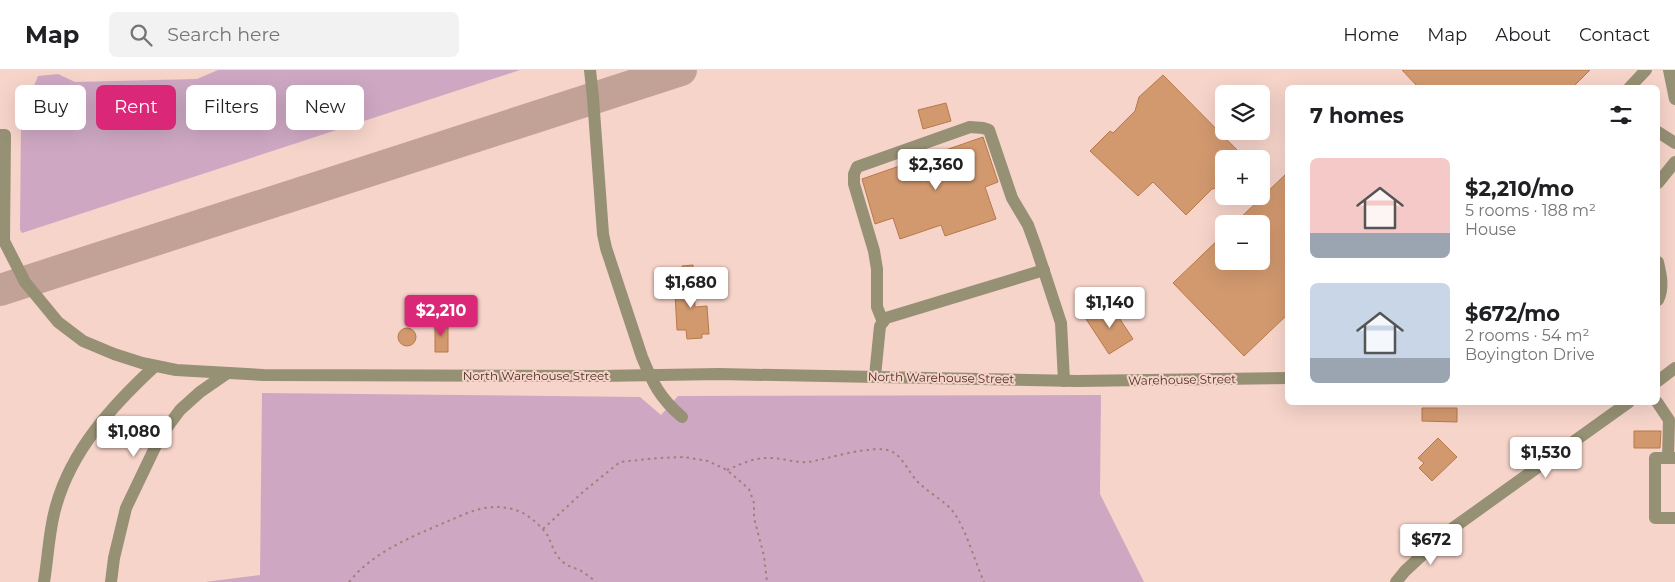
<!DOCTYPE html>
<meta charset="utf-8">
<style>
body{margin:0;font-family:Montserrat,sans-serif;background:#f2f2f2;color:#202124;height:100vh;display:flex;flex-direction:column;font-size:19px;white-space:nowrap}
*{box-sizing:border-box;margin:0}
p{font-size:16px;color:#757577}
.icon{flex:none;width:28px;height:28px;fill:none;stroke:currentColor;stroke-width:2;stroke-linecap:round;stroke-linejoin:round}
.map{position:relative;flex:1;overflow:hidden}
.panel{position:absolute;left:1285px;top:15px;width:375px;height:320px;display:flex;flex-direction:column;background:#fff;border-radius:8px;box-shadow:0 5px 20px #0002}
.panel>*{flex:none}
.hud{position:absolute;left:15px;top:15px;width:475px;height:45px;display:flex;gap:10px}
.controls{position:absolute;left:1215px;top:15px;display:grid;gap:10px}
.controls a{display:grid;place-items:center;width:55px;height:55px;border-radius:8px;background:#fff;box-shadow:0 5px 20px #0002;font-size:25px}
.price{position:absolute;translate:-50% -42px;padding:0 11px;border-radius:5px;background:#fff;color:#222;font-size:16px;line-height:32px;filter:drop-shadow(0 1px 2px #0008)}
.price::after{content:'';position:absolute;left:50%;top:30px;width:15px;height:11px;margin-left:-8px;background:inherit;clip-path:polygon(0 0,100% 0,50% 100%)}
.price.current{background:#db2777;color:#fff}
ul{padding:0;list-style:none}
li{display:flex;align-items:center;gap:15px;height:125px;padding:0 25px}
li span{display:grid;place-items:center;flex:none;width:140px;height:100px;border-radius:8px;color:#555}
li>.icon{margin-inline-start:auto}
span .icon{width:60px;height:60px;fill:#fffc;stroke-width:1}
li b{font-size:21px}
h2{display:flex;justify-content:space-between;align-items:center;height:60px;padding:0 25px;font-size:21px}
.tag{padding:0 18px;border-radius:8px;background:#fff;box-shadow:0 5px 20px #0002;font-size:18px;line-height:45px}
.tag.current{background:#db2777;color:#fff}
header{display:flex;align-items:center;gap:30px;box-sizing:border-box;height:70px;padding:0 25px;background:#fff;border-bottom:1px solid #e0e0e0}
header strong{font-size:24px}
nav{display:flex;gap:28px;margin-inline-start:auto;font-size:18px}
.search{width:350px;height:45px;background:#f2f2f2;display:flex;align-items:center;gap:12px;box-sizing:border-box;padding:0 18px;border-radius:8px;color:#757577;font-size:19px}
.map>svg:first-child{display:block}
.green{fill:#cea8c3}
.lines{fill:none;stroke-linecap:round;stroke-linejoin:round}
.taxiway{stroke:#c2a197;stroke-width:32}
.building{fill:#d2996f;stroke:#b87949}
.path{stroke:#a28077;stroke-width:2;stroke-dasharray:2.5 4;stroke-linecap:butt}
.minor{stroke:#969074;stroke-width:12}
.labels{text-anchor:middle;stroke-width:4;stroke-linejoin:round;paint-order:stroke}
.street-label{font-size:12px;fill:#4f2e25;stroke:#f6d4ca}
</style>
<header>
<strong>Map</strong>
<div class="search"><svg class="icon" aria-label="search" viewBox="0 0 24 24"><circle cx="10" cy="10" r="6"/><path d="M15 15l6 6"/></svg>Search here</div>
<nav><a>Home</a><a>Map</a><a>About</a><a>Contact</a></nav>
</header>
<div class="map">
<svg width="1675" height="512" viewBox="0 0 1675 512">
<rect width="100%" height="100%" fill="#f6d4ca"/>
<g class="green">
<polygon points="218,0 520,0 22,163 20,160 21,48 38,6 58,4 75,12 197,9"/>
<polygon points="262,323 640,327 661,345 678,326 1101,325 1100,424 1144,512 205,512 260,505"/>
</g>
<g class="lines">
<polyline class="taxiway" points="0,220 681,0"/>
</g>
<g class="building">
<polygon points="1402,0 1590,0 1572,18 1419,18"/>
<polygon points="1163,5 1246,89 1224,89 1224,116 1212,119 1186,145 1153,112 1138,126 1090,81 1110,61 1113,63 1135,41 1139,27"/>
<polygon points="946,33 951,51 923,59 918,40"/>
<polygon points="983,67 998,112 985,117 996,149 945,166 941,155 900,169 893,148 875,154 862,109"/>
<polygon points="1288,102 1288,244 1244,286 1173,213 1224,164 1224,191 1261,191 1261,154 1234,154"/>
<polygon points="693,195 695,237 707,236 709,264 702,264 702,268 687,269 686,260 677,260 675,224 684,223 682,196"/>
<polygon points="1110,234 1133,269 1109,284 1086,249"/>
<polygon points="435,252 448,253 448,282 435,282"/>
<circle cx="407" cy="267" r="9"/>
<polygon points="1422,338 1457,338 1457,352 1422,351"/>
<polygon points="1634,361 1661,361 1660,378 1634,378"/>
<polygon points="1438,368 1457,387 1432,411 1419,398 1424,393 1418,388"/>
</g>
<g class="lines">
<g class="path">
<path d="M727 400C741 394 755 387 771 388 783 388 795 393 808 392 828 389 872 374 891 381 902 386 909 402 916 410 926 421 940 428 951 439 965 455 975 492 984 512"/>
<polyline points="543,459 584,421 620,392 658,388 684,387 708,391 727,400 749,419 754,433 754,448 764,486 767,512"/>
<path d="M349 512C373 482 411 467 446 452 458 447 472 440 485 438 498 436 511 437 523 443 532 448 542 457 548 466 552 475 555 486 563 492 567 496 572 497 577 499 584 502 590 507 596 512"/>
</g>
<g class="minor">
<path d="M590 0 593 28 603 164 606 178 642 287C653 314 660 328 682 347"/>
<polyline points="1669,0 1675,29"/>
<polyline points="1629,18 1646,0"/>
<polyline points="1658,62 1675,73"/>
<polyline points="0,65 5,65 4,171 25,212 58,252 83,271 114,284 142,293 176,300 263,305 599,306 719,304 1077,311 1288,308"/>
<polyline points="1658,113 1675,92"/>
<path d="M1658 192C1661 205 1664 218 1658 230"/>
<polyline points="883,252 877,237 877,199 874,181 854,114 854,104 857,97 970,57 983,58 989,60 1012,128 1028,155 1036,177 1061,253 1064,311"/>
<polyline points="875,306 880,256 886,248 1044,200"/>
<polyline points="1658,311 1675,298"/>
<polyline points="1657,332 1669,350 1668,388"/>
<polyline points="1675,388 1655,388 1655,448 1675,448"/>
<path d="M44 512C48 488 49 459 56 436 72 379 113 335 155 296"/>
<polyline points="111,512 114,488 126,438 160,367 180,340 200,322 226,304"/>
<polyline points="1396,512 1405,501 1446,463 1629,332"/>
</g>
</g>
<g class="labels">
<g class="street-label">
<text x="536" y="310">North Warehouse Street</text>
<text transform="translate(941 308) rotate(1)" y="4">North Warehouse Street</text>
<text transform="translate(1182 310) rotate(-1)" y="4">Warehouse Street</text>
</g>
</g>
</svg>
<div class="controls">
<a><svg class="icon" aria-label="layers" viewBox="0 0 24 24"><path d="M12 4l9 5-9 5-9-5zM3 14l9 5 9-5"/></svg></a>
<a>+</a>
<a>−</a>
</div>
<b class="price" style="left:936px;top:121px">$2,360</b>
<b class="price" style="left:691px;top:239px">$1,680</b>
<b class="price" style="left:1110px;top:259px">$1,140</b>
<b class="price current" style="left:441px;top:267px">$2,210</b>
<b class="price" style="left:134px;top:388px">$1,080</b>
<b class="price" style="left:1546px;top:409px">$1,530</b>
<b class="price" style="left:1431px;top:496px">$672</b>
<div class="hud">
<a class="tag">Buy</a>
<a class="tag current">Rent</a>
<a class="tag">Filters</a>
<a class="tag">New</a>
</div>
<section class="panel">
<h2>7 homes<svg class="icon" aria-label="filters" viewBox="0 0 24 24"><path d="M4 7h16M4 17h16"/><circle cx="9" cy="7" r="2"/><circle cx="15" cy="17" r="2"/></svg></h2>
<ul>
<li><span style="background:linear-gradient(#f6c9c9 75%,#9aa5b1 0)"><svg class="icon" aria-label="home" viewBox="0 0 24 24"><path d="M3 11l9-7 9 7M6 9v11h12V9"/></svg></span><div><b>$2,210/mo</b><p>5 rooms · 188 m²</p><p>House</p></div></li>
<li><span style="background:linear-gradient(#c9d6e8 75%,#9aa5b1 0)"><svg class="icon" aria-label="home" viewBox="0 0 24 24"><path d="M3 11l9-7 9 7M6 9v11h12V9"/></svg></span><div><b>$672/mo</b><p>2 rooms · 54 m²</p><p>Boyington Drive</p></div></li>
</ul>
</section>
</div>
